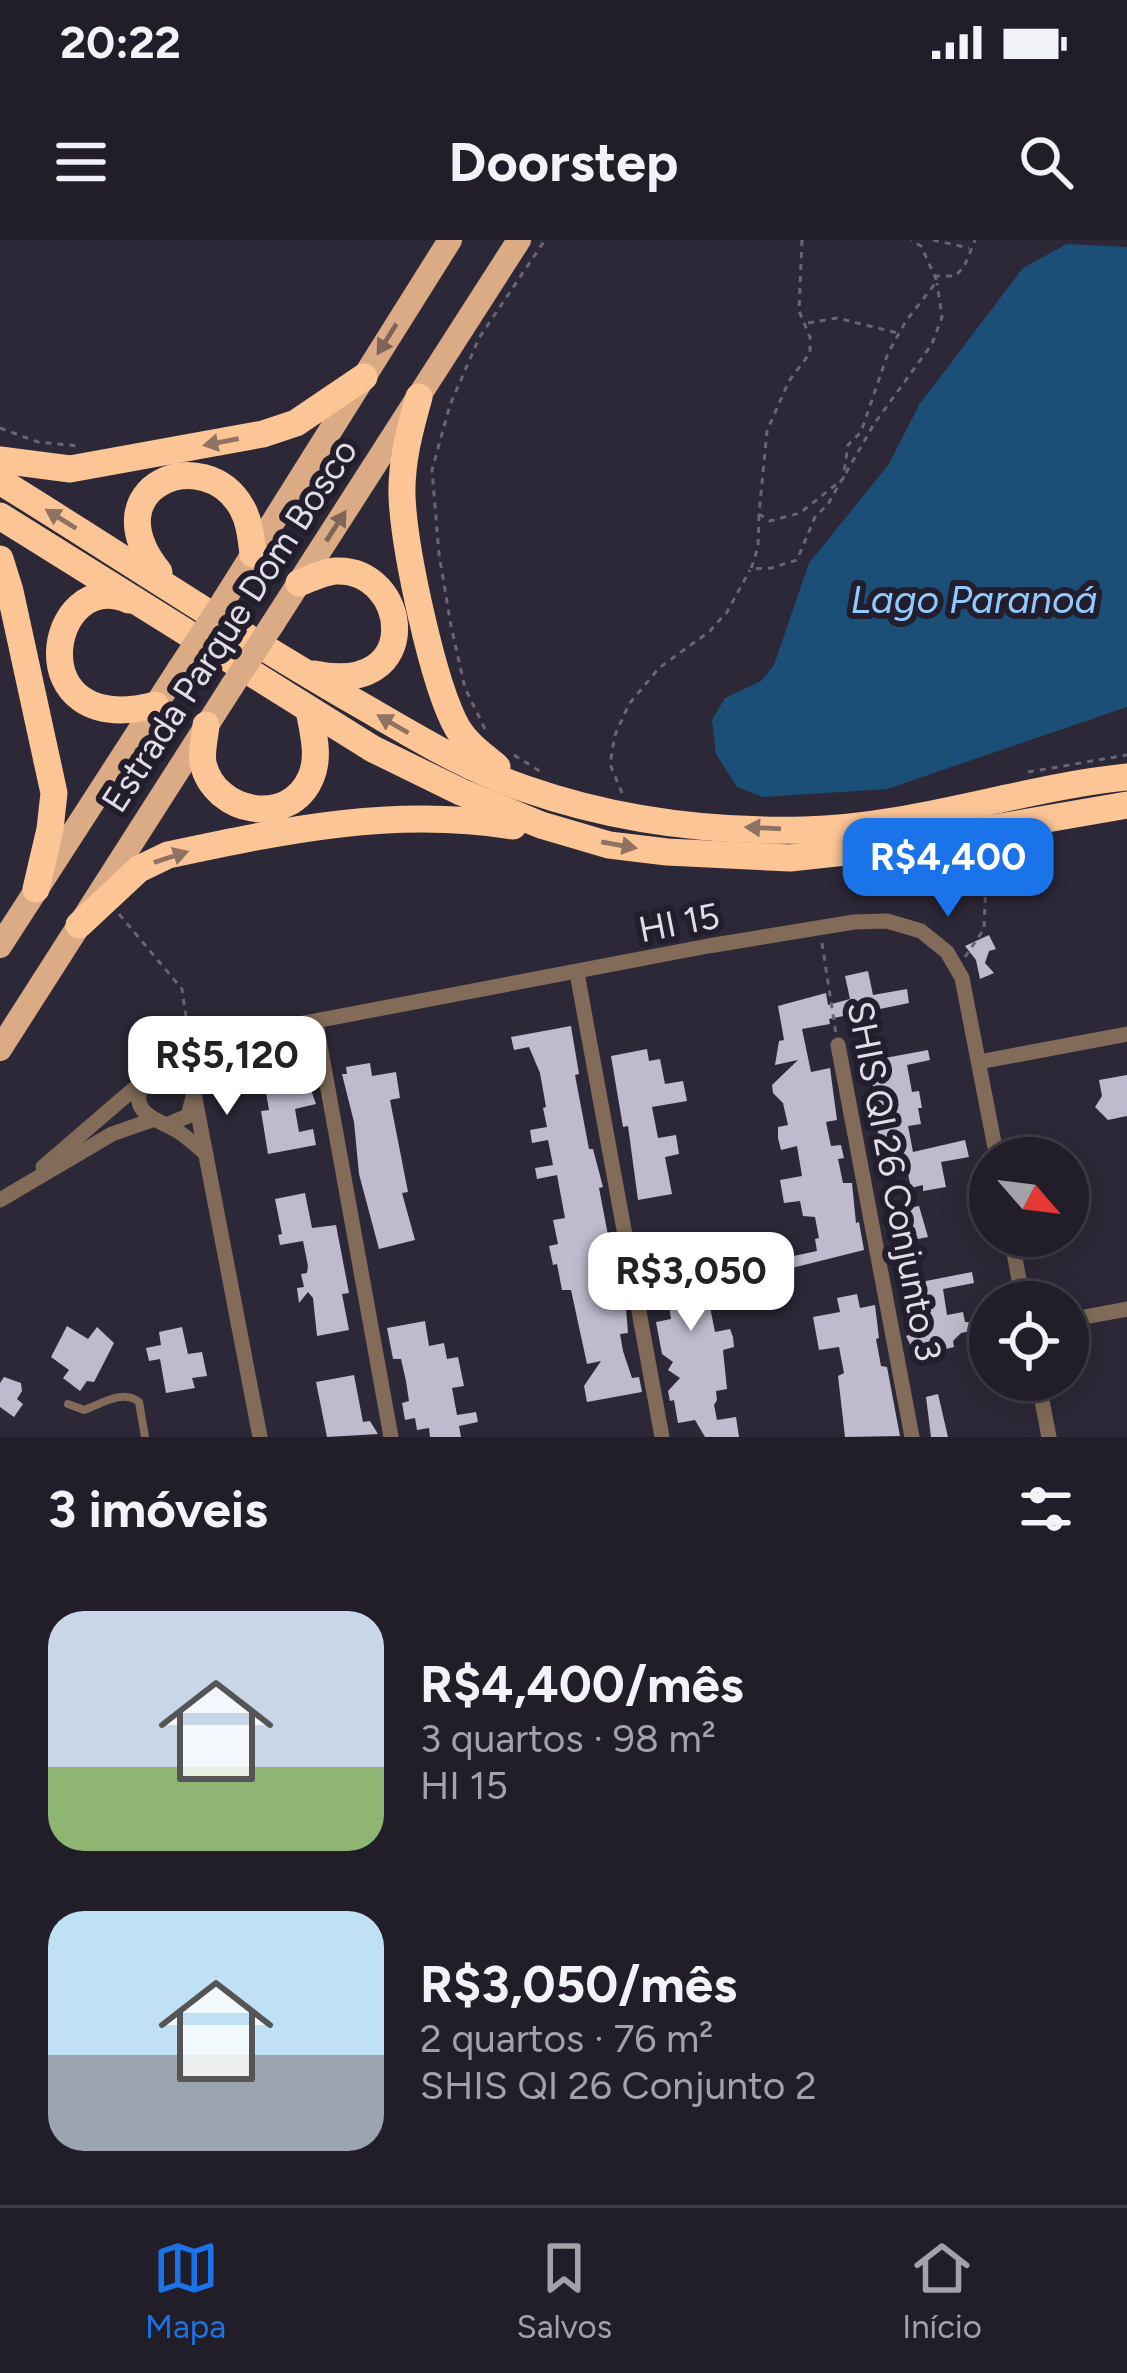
<!DOCTYPE html>
<html lang="pt">
<meta charset="utf-8">
<style>
body{margin:0;font-family:Figtree,sans-serif;background:#2e2b35;color:#f1f3f6;height:100vh;display:flex;flex-direction:column;font-size:45px;white-space:nowrap}
*{box-sizing:border-box;margin:0}
p{font-size:39px;color:#a2a2a8}
.icon{flex:none;width:66px;height:66px;fill:none;stroke:currentColor;stroke-width:2;stroke-linecap:round;stroke-linejoin:round}
.map{position:relative;height:1197px;overflow:hidden}
.details{display:flex;flex-direction:column;background:#221e29;flex:1}
.details>*{flex:none}
.needle{width:78px;rotate:118deg}
.buttons{position:absolute;left:969px;top:897px;display:grid;gap:24px}
.buttons a{display:grid;place-items:center;width:120px;height:120px;border-radius:50%;background:#221e29;box-shadow:0 6px 30px #0003,0 0 0 3px #3f3c46;font-size:60px}
.price{position:absolute;translate:-50% -102px;padding:0 27px;border-radius:24px;background:#fff;color:#222;font-size:39px;line-height:78px;filter:drop-shadow(0 3px 6px #0008)}
.price::after{content:'';position:absolute;left:50%;top:72px;width:36px;height:27px;margin-left:-18px;background:inherit;clip-path:polygon(0 0,100% 0,50% 100%)}
.price.selected{background:#1a73e8;color:#fff}
ul{padding:0;list-style:none}
li{display:flex;align-items:center;gap:36px;height:300px;padding:0 48px}
li span{display:grid;place-items:center;flex:none;width:336px;height:240px;border-radius:36px;color:#555}
li>.icon{margin-inline-start:auto}
span .icon{width:144px;height:144px;fill:#fffc;stroke-width:1}
li b{font-size:51px}
h2{display:flex;justify-content:space-between;align-items:center;height:144px;padding:0 48px;font-size:51px}
.status{display:flex;justify-content:space-between;align-items:center;height:84px;padding:0 60px;background:#221e29;direction:ltr}
.status svg{height:33px;fill:currentColor}
header{display:flex;justify-content:space-between;align-items:center;height:156px;padding:0 48px;background:#221e29;font-size:54px;font-weight:700}
.menu{display:flex;justify-content:space-around;align-items:center;height:168px;border-top:3px solid #3f3c46;background:#221e29;font-size:33px;color:#a2a2a8}
.menu a{display:grid;justify-items:center;gap:6px}
.menu .selected{color:#1a73e8}
.map>svg:first-child{display:block}
.water{fill:#1b4f78}
.building{fill:#c0bace}
.lines{fill:none;stroke-linecap:round;stroke-linejoin:round}
.path{stroke:#696572;stroke-width:3;stroke-dasharray:6 6;stroke-linecap:butt}
.lane{stroke:#826c59;stroke-width:8}
.street{stroke:#826c59;stroke-width:15}
.primary{stroke:#daab85;stroke-width:24}
.highway{stroke:#fcc596;stroke-width:27}
.primary-bridge{stroke:#daab85;stroke-width:24}
.oneway{fill:#7e6459}
.oneway2{fill:#907262}
.labels{text-anchor:middle;stroke-width:12;stroke-linejoin:round;paint-order:stroke}
.street-label{font-size:36px;fill:#e0dde7;stroke:#231e2d}
.water-label{font-size:39px;font-style:italic;fill:#91cafe;stroke:#231e2d}
</style>
<div class="status"><b>20:22</b><svg viewBox="0 0 49 12"><path d="M0 12V9h3v3zM5 12V6h3v6zM10 12V3h3v9zM15 12V0h3v12zM26 1h20v11H26zM47 4h2v5h-2z"/></svg></div>
<header><svg class="icon" aria-label="menu" viewBox="0 0 24 24"><path d="M4 6h16M4 12h16M4 18h16"/></svg>Doorstep<svg class="icon" aria-label="search" viewBox="0 0 24 24"><circle cx="10" cy="10" r="6"/><path d="M15 15l6 6"/></svg></header>
<div class="map">
<svg width="1127" height="1197" viewBox="0 0 1127 1197">
<rect width="100%" height="100%" fill="#2d2837"/>
<polygon class="water" points="1067,4 1127,7 1127,467 887,549 763,557 737,547 716,514 712,480 725,458 761,441 774,425 809,323 889,224 919,165 1023,28"/>
<g class="building">
<polygon points="989,695 996,709 989,711 985,723 994,733 980,739 976,720 965,706"/>
<polygon points="868,731 873,755 907,749 909,763 875,770 876,775 854,780 853,774 829,779 830,784 802,789 811,832 830,828 837,880 826,882 831,906 841,905 844,918 838,919 843,943 852,943 856,983 859,982 864,1010 792,1028 789,1017 817,1011 815,999 819,998 815,977 803,976 800,961 784,963 781,946 780,940 802,936 797,906 781,910 778,898 778,887 788,885 783,863 773,853 772,845 798,820 775,825 779,801 784,800 778,766 826,753 828,765 850,759 845,736"/>
<polygon points="571,786 579,834 575,835 589,909 593,909 603,947 599,948 608,995 604,995 604,1005 611,1046 621,1044 626,1068 628,1093 620,1094 623,1111 632,1138 639,1137 642,1152 587,1162 584,1146 601,1121 587,1124 571,1050 562,1050 557,1024 553,1025 549,1006 558,1004 553,980 565,978 557,935 537,939 535,928 553,925 548,900 532,903 530,890 547,887 543,868 546,867 540,833 529,807 514,810 511,797"/>
<polygon points="647,809 649,821 660,819 665,844 683,841 687,861 652,867 658,898 676,895 679,914 665,917 672,954 638,960 628,886 623,887 611,816"/>
<polygon points="928,810 930,820 907,825 912,852 919,851 922,868 918,868 921,884 908,886 913,912 965,900 969,917 941,922 946,947 923,951 923,945 911,948 906,925 878,930 872,899 879,898 875,875 873,870 867,871 864,861 875,859 871,835 860,837 858,823"/>
<polygon points="370,823 372,836 396,832 400,858 390,860 408,952 402,953 415,1000 379,1009 359,934 354,882 342,834 347,834 346,827"/>
<polygon points="1127,835 1127,876 1108,880 1095,867 1102,856 1099,840"/>
<polygon points="306,836 316,864 295,869 299,892 313,889 316,905 268,914 261,871 269,870 266,853 272,852 270,843"/>
<polygon points="305,953 312,988 336,985 349,1053 342,1054 349,1090 317,1096 313,1058 308,1052 299,1063 297,1048 304,1047 301,1034 307,1033 308,1026 303,1001 280,1005 278,995 282,994 275,959"/>
<polygon points="919,966 928,997 898,1003 889,972"/>
<polygon points="683,994 685,1007 701,1004 707,1045 716,1046 719,1059 709,1062 715,1092 730,1089 733,1097 734,1107 723,1110 727,1149 716,1151 717,1160 714,1165 717,1180 736,1177 739,1197 705,1197 695,1180 678,1183 674,1160 670,1161 668,1151 680,1138 668,1130 673,1122 662,1114 656,1082 671,1079 667,1053 658,1055 654,1033 651,1026 646,1027 641,1004"/>
<polygon points="972,1032 974,1043 943,1049 947,1075 963,1072 965,1082 989,1083 989,1087 961,1093 953,1101 954,1107 921,1115 914,1112 906,1096 909,1095 900,1046"/>
<polygon points="857,1054 860,1068 875,1065 879,1098 876,1099 881,1126 887,1127 900,1196 845,1197 838,1136 844,1133 839,1107 819,1110 813,1077 840,1072 837,1058"/>
<polygon points="425,1081 429,1106 444,1103 447,1119 458,1117 464,1146 452,1148 457,1175 476,1172 478,1182 459,1186 461,1197 430,1197 429,1188 417,1190 415,1178 405,1180 402,1163 409,1161 406,1141 401,1119 393,1119 387,1088"/>
<polygon points="67,1086 88,1099 97,1087 114,1103 94,1142 87,1141 80,1151 63,1138 69,1130 51,1117"/>
<polygon points="182,1087 188,1114 202,1112 207,1136 192,1138 195,1148 166,1153 160,1119 149,1121 146,1108 161,1105 159,1092"/>
<polygon points="354,1135 363,1182 370,1181 378,1194 327,1197 316,1142"/>
<polygon points="4,1137 21,1143 22,1151 17,1159 23,1164 14,1177 0,1167 0,1143"/>
<polygon points="938,1154 948,1197 931,1197 926,1157"/>
</g>
<g class="lines">
<g class="path">
<polyline points="802,0 799,71 810,97 810,113 789,141 767,191 759,274 770,281 800,273 843,239 848,205 861,192 888,113 906,81 937,41 921,6 911,0"/>
<polyline points="933,0 969,8"/>
<polyline points="934,36 955,36 964,27 975,0"/>
<polyline points="808,83 837,78 898,93"/>
<polyline points="0,188 38,202 79,206"/>
<polyline points="846,233 874,184 932,104 942,77 937,43"/>
<polyline points="759,275 758,307 751,329 771,328 797,320 815,277 828,264 841,241"/>
<polyline points="485,489 465,448 451,386 439,314 432,230 450,165 479,98 545,0"/>
<polyline points="514,515 541,532"/>
<polyline points="1028,532 1127,515"/>
<polyline points="622,553 610,524 615,495 629,464 659,428 710,391 727,372 750,330"/>
<polyline points="119,674 182,749 188,791"/>
<polyline points="822,703 836,794"/>
<polyline points="965,717 984,689 987,612"/>
</g>
<path class="lane" d="M68 1164 84 1170C101 1164 123 1149 139 1162L145 1197"/>
<g class="street">
<polyline points="577,733 662,1197"/>
<polyline points="316,783 391,1197"/>
<polyline points="838,805 912,1197"/>
<polyline points="979,822 1127,794"/>
<polyline points="157,831 171,814 189,805 708,706 854,682 887,681 921,691 947,712 962,738 997,918"/>
<polyline points="194,853 260,1197"/>
<path d="M166 885 188 876 194 853 185 835 166 829C156 831 148 834 143 844 127 873 159 880 176 890 187 897 197 906 206 914"/>
<polyline points="43,927 143,841"/>
<polyline points="0,960 112,894 152,880"/>
<polyline points="1011,996 1023,1062"/>
<polyline points="1068,1080 1127,1069"/>
<polyline points="1038,1140 1049,1197"/>
</g>
<g class="primary">
<polyline points="224,360 450,0"/>
<polyline points="272,385 519,0"/>
<polyline points="0,706 179,429"/>
<polyline points="0,809 232,446"/>
</g>
<g class="highway">
<path d="M419 157C410 189 401 222 402 256 404 308 433 446 458 489 468 505 483 515 497 527"/>
<polyline points="0,220 70,229 263,194 296,183 364,137"/>
<path d="M0 241C121 316 240 396 364 467 416 497 469 530 526 549 615 580 710 592 804 590 913 588 1019 548 1127 537"/>
<polyline points="0,276 373,509 461,552 541,585 609,605 667,612 790,618 873,609 1127,565"/>
<polyline points="0,319 10,351 54,553 50,589 36,649"/>
<path d="M159 332C90 246 205 201 242 268 250 282 251 299 253 314"/>
<path d="M299 343C310 339 323 332 335 331 409 327 427 457 314 434"/>
<path d="M129 360C47 325 17 501 155 465"/>
<path d="M206 485C205 497 201 511 203 523 214 574 290 588 311 537 320 516 313 492 309 470"/>
<path d="M79 685 139 629 168 615C285 590 394 567 513 586"/>
</g>
<g class="primary-bridge">
<polyline points="179,429 224,360"/>
<polyline points="232,446 272,385"/>
</g>
</g>
<defs><path id="oneway-solid" d="M-6-.8H1V-3.2L6.5 0L1 3.2V.8H-6Z" transform="scale(3)"/></defs>
<g class="oneway">
<use href="#oneway-solid" transform="translate(387 99) rotate(122)"/>
<use href="#oneway-solid" transform="translate(336 286) rotate(-57)"/>
</g>
<g class="oneway2">
<use href="#oneway-solid" transform="translate(221 202) rotate(169)"/>
<use href="#oneway-solid" transform="translate(61 279) rotate(-148)"/>
<use href="#oneway-solid" transform="translate(393 484) rotate(-150)"/>
<use href="#oneway-solid" transform="translate(763 588) rotate(-177)"/>
<use href="#oneway-solid" transform="translate(619 605) rotate(10)"/>
<use href="#oneway-solid" transform="translate(171 617) rotate(-18)"/>
</g>
<g class="labels">
<g class="street-label">
<text transform="translate(229 385) rotate(-57)" y="13">Estrada Parque Dom Bosco</text>
<text transform="translate(679 682) rotate(-11)" y="13">HI 15</text>
<text transform="translate(895 941) rotate(79)" y="13">SHIS QI 26 Conjunto 3</text>
</g>
<g class="water-label">
<text x="974" y="373">Lago Paranoá</text>
</g>
</g>
</svg>
<div class="buttons">
<a><svg class="needle" viewBox="-14 -14 28 28"><path d="M0-13l5 13h-10z" fill="#e53935"/><path d="M0 13l5-13h-10z" fill="#a2a2a8"/></svg></a>
<a><svg class="icon" aria-label="locate" viewBox="0 0 24 24"><circle cx="12" cy="12" r="6"/><path d="M12 2v4M12 18v4M2 12h4M18 12h4"/></svg></a>
</div>
<b class="price selected" style="left:948px;top:680px">R$4,400</b>
<b class="price" style="left:227px;top:878px">R$5,120</b>
<b class="price" style="left:691px;top:1094px">R$3,050</b>
</div>
<section class="details">
<h2>3 imóveis<svg class="icon" aria-label="filters" viewBox="0 0 24 24"><path d="M4 7h16M4 17h16"/><circle cx="9" cy="7" r="2"/><circle cx="15" cy="17" r="2"/></svg></h2>
<ul>
<li><span style="background:linear-gradient(#c9d6e8 65%,#8fb573 0)"><svg class="icon" aria-label="home" viewBox="0 0 24 24"><path d="M3 11l9-7 9 7M6 9v11h12V9"/></svg></span><div><b>R$4,400/mês</b><p>3 quartos · 98 m²</p><p>HI 15</p></div></li>
<li><span style="background:linear-gradient(#bfe0f5 60%,#9aa5b1 0)"><svg class="icon" aria-label="home" viewBox="0 0 24 24"><path d="M3 11l9-7 9 7M6 9v11h12V9"/></svg></span><div><b>R$3,050/mês</b><p>2 quartos · 76 m²</p><p>SHIS QI 26 Conjunto 2</p></div></li>
</ul>
</section>
<nav class="menu">
<a class="selected"><svg class="icon" aria-label="map" viewBox="0 0 24 24"><path d="M3 6l6-2 6 2 6-2v14l-6 2-6-2-6 2zM9 4v14M15 6v14"/></svg>Mapa</a>
<a><svg class="icon" aria-label="saved" viewBox="0 0 24 24"><path d="M7 4h10v16l-5-4-5 4z"/></svg>Salvos</a>
<a><svg class="icon" aria-label="home" viewBox="0 0 24 24"><path d="M3 11l9-7 9 7M6 9v11h12V9"/></svg>Início</a>
</nav>
